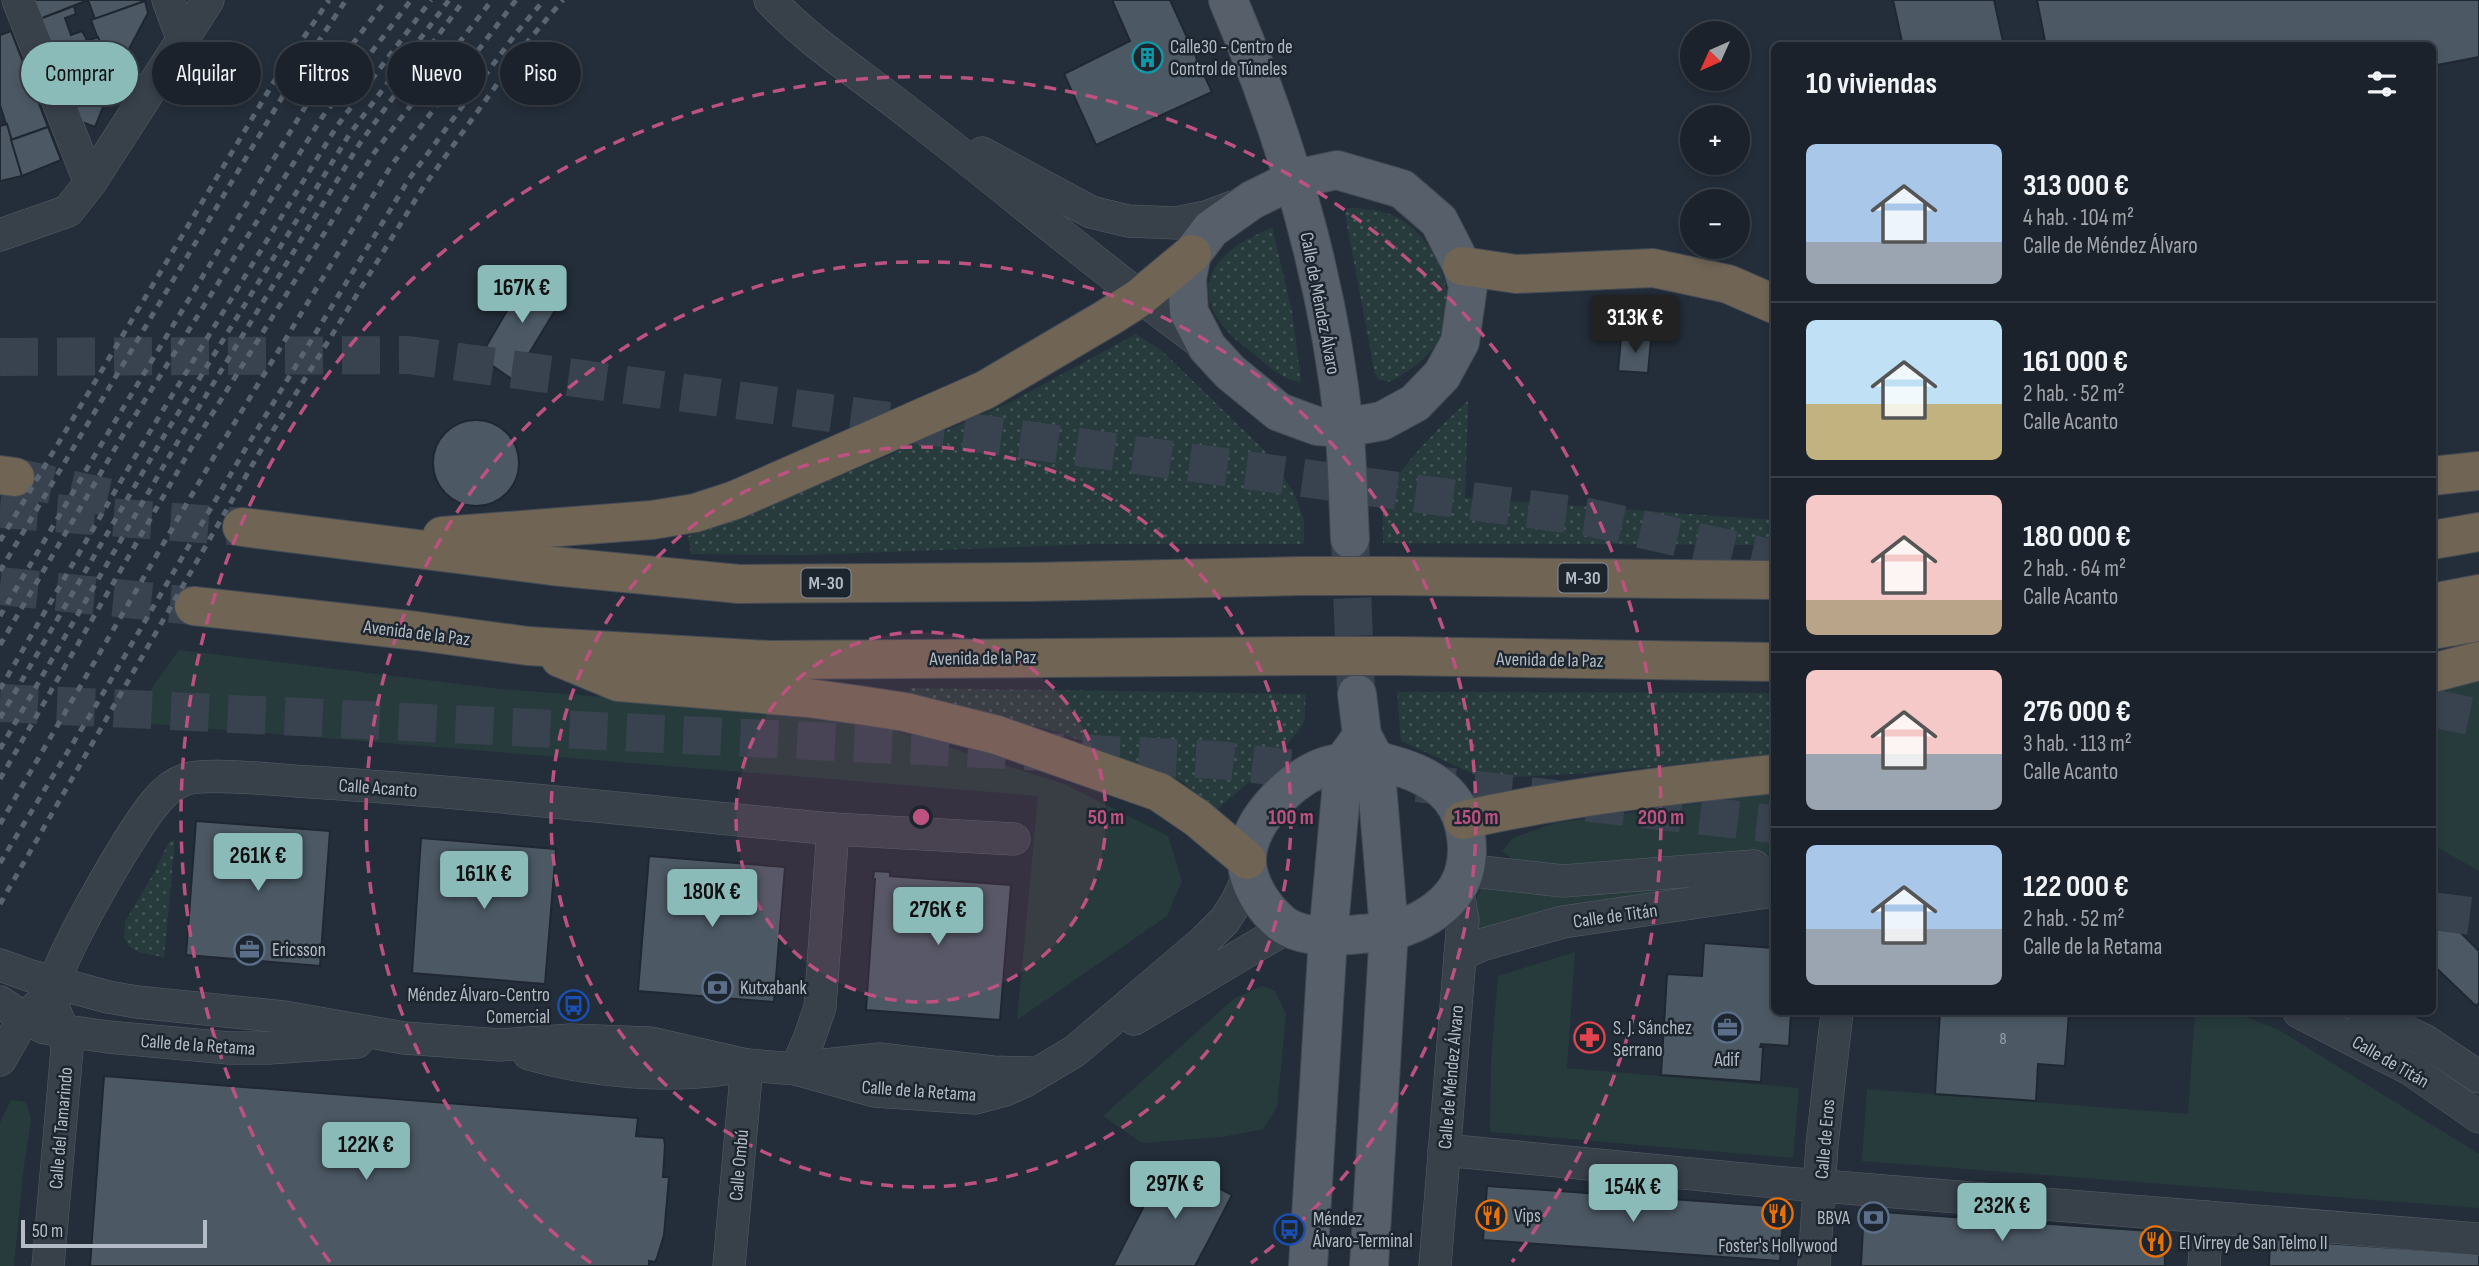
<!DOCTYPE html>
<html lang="es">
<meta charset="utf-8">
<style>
body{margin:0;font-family:"Sofia Sans Condensed",sans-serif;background:#242a34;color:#f1f3f6;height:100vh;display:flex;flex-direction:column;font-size:26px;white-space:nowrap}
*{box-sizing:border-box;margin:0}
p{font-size:23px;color:#a0a4a9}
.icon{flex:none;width:38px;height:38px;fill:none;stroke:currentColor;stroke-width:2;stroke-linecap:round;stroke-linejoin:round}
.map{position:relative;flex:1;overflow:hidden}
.panel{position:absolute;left:1771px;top:42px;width:665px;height:973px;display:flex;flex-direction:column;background:#1b222c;border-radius:10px;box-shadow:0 4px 10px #0003,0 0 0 2px #393f48}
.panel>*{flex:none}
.banner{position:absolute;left:21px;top:42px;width:665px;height:63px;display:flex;gap:14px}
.needle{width:46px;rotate:225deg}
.tools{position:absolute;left:1680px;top:21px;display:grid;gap:14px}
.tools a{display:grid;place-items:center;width:70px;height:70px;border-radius:50%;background:#1b222c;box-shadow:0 4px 10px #0003,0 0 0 2px #393f48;font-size:35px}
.scale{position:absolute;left:21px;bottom:18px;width:186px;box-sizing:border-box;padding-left:7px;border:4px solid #b3bbc6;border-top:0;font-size:19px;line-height:24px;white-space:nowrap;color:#b3bbc6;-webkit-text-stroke:5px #1d252f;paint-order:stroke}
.price{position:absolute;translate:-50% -60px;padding:0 16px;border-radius:7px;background:#8bbbb9;color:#111;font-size:23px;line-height:46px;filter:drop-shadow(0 2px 4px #0008)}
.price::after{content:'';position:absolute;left:50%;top:42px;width:21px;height:16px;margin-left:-10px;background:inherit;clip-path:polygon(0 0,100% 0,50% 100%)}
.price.active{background:#222;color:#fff}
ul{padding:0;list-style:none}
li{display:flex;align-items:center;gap:21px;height:175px;padding:0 35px}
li+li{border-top:2px solid #393f48}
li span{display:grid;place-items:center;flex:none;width:196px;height:140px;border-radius:10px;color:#555}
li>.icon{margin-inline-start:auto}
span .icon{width:84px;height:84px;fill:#fffc;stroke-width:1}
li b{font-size:30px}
h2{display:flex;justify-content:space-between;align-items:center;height:84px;padding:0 35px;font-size:30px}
.tag{padding:0 24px;border-radius:32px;background:#1b222c;box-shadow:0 4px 10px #0003,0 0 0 2px #393f48;font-size:24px;line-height:63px}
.tag.active{background:#8bbbb9;color:#111}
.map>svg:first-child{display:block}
.grass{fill:url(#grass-dots)}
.park{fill:#273b3c}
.building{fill:#4c5965;stroke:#1f2731;stroke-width:2}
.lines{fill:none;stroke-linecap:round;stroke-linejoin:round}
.major-tunnel{stroke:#39434f;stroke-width:38;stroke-dasharray:38 19;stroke-linecap:butt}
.highway-tunnel{stroke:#39434f;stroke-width:38;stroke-dasharray:38 19;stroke-linecap:butt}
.minor-casing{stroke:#565e68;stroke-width:33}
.major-casing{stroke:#414953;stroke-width:40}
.highway-casing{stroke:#434b55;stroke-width:40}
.minor{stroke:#38404a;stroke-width:32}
.major{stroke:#565f6a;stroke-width:38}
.highway{stroke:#706455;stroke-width:38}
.rail{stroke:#5a6471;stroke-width:5;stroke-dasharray:7 7;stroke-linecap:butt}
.highway-bridge-casing{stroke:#434b55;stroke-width:40;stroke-linecap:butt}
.highway-bridge{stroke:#706455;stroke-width:38}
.ring{fill:none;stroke:#bd5180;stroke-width:3.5;stroke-dasharray:12 9}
.labels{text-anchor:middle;stroke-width:5;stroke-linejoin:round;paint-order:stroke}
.number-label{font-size:16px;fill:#99a2ae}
.shield{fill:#1d252f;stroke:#868e99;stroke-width:2}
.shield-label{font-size:18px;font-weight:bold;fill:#b3bbc6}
.poi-label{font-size:19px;fill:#b3bbc6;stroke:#1d252f;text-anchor:start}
.street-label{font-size:19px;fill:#b3bbc6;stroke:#1d252f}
.centre{fill:#bd5180;stroke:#1d252f;stroke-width:3.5}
.ring-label{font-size:21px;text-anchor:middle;font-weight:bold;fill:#bd5180;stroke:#1d252f;stroke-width:5;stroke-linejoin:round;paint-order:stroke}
</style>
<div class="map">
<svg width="2479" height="1266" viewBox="0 0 2479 1266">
<defs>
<pattern id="grass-dots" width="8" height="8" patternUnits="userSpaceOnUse" patternTransform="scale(1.75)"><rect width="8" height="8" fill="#273b3c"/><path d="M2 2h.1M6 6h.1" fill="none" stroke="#445557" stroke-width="1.8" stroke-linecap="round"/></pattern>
</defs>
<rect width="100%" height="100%" fill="#242e3a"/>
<g class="grass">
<path d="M1348 208C1365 208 1381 210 1396 217 1433 234 1459 293 1443 332 1435 353 1408 374 1388 382L1378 379 1375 374 1345 214Z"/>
<path d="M1272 227 1292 312 1301 382C1283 381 1265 363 1251 352 1215 325 1187 287 1230 251 1241 241 1259 234 1272 227Z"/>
<polygon points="1136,334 1162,351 1268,454 1293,491 1304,520 1304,544 1097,544 804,555 691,554 688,536 883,458 1011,402"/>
<path d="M1468 401 1465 498 1774 520V545L1383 543C1383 530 1382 516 1384 504 1390 474 1445 422 1468 401Z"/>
<polygon points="910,688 1306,694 1304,723 1278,757 1215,811 1183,782 1059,732 909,701"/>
<polygon points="1397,692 1774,693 1774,755 1589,773 1499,778 1474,774 1401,741"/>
<polygon points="175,840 164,957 141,953 130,947 124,938 125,922 154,873 169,842"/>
</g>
<g class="park">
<polygon points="179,650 500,689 850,716 1064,784 1168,836 1182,881 1167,916 1017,1020 1038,796 128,722"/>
<polygon points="2479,674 2479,871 2433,845 2433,687"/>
<polygon points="1774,793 1774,854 1751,854 1564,869 1517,863 1502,851 1513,838 1555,823"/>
<path d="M1742 878 1473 937C1473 917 1471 897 1487 883Z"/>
<polygon points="1575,952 1567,1068 1799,1088 1793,1158 1490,1132 1491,1061 1498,976"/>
<polygon points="1262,986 1275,991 1286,1014 1277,1107 1263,1129 1222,1137 1142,1143 1103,1116 1235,998"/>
<polygon points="2195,1012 2233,1012 2277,1029 2479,1154 2479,1208 1862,1161 1867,1089 2188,1114"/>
<polygon points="11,1100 26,1102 31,1120 23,1172 14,1266 0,1266 0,1123"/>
</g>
<g class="building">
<polygon points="24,0 88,0 32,22"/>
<polygon points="88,0 145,0 145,1 95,19"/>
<polygon points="1112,0 1170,0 1212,92 1096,145 1064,74 1130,41"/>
<polygon points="1893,0 1994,0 2004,46 1903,46"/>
<polygon points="2037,0 2479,0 2479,57 2432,66 2432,46 2046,46"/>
<polygon points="145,1 148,13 119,68 108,66 91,20"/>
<polygon points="74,6 76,14 65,18 71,35 82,31 87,40 46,56 32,22"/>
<polygon points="11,31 48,127 11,140 0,105 0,35"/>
<polygon points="98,37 108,66 58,88 46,56"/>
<polygon points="108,66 119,68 95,127 69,117 58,88 84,76 89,87 96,84 92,73"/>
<polygon points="7,124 22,176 0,181 0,126"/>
<polygon points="48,127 61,160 22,176 11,140"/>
<polygon points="530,271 565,294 513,380 480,357"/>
<polygon points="1621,338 1651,339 1648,373 1618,371"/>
<circle cx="476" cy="463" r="43"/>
<polygon points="196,821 330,831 320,966 186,955"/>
<polygon points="421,838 556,849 545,984 412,973"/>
<polygon points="649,856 785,867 774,1002 638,991"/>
<polygon points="874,871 890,872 890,876 1011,885 1000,1020 866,1010 875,879 873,879"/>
<polygon points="2432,904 2479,951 2479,1003 2476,1006 2432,964"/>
<polygon points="1704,943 1774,948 1774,1012 1791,1012 1789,1046 1761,1044 1760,1047 1763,1047 1761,1082 1661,1075 1667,974 1702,976"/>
<polygon points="1940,1012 2069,1012 2065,1066 2038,1064 2036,1101 1935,1094"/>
<polygon points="104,1076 638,1118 636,1136 664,1138 665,1145 663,1177 669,1177 664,1235 657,1258 655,1262 649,1261 649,1266 90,1266"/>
<polygon points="1166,1163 1171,1163 1232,1195 1211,1236 1195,1266 1113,1266"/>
<polygon points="1487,1186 1784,1207 1780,1261 1483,1240"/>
<polygon points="1868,1211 2164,1232 2165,1266 1861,1266 1863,1228 1867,1228"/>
<polygon points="2270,1239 2479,1254 2479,1266 2269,1266"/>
</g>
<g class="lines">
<polyline class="major-tunnel" points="1350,541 1356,688"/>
<g class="highway-tunnel">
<polyline points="0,357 408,355 1588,517 1774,559"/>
<polyline points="15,477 110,498"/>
<polyline points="0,509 242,527"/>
<polyline points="0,586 194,606"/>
<polyline points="0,703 1219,760 1336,774"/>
<polyline points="2432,708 2479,718"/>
<polyline points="1417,783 1774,824"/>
<polyline points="2432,911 2479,917"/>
</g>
<defs>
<g id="minor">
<polyline points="18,0 90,183"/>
<polyline points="168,0 183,40"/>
<path d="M770 0C811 44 863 76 910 114 1010 191 1105 273 1207 347"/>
<polyline points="982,153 1091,212 1128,221 1176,223 1206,217 1233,207"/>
<polyline points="0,235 68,211 90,183 208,0"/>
<polyline points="833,829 1014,839"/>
<polyline points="1464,870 1563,881 1754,866 1774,882"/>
<polyline points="1460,955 1481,945 1563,922 1774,891"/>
<polyline points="0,965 31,976 108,997 137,1002 284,1017 404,1038 500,1045 570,1040 651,1043 747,1065 796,1069 875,1091 975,1098 1005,1090 1023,1082 1075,1051 1204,941 1225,920 1237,901 1249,876"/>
<polyline points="0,1002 24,1018 45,1028 108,1037 229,1048 269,1048 357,1042"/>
<polyline points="2299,1012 2410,1069 2479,1117"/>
<polyline points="2363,1012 2424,1040 2479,1077"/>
<polyline points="1134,1019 1286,928"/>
<path d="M529 1054C587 1071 670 1079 730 1068"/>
<polyline points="0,1060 24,1018 39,1005"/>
<polyline points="807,1067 879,1059 993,1072 1031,1073"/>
<polyline points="1444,1150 1785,1183 2479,1239"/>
<path d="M48 1266 67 1049C66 1029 51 1013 52 993 54 964 133 828 155 803 162 794 173 784 184 780 207 771 282 781 310 782 485 793 659 813 833 829L820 1007 809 1039 796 1069"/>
<polyline points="729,1266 747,1065"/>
<polyline points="1435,1266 1463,920 1457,888"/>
<polyline points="1814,1266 1822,1145 1837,1012"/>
<polyline points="2204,1266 2207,1217"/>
</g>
<g id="major">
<path d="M1228 0C1286 136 1329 281 1344 428 1348 465 1348 502 1350 539"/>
<polygon points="1337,170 1402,189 1439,221 1462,266 1468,286 1460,342 1442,375 1415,403 1382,421 1344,428 1317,426 1279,412 1230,372 1207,347 1189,312 1187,278 1192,254 1211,229 1252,200 1295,179"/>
<polyline points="1357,694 1362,735 1375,760 1389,930 1369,1266"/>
<path d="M1375 760C1402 767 1431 775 1450 797 1469 820 1473 862 1457 888 1447 905 1426 919 1407 926 1390 933 1368 933 1350 935 1327 937 1296 937 1279 921 1263 907 1248 884 1247 862 1246 824 1286 784 1318 769 1336 761 1356 761 1375 760Z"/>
<polyline points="1308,1266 1328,937 1344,761 1357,743"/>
</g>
<g id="highway">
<polyline points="1462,266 1516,274 1653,268 1728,284 1774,304"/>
<polyline points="0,475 15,477"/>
<polyline points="2432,476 2479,471"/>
<polyline points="242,527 552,566 739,584 1029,582 1301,576"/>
<polyline points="442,536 652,520 695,513 735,500 985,390 1109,317 1139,298 1192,254"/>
<polyline points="2432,540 2479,532"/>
<polyline points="1392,576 1774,580"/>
<polyline points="2432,603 2479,594"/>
<polyline points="194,606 417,631 528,646 769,660 1305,656"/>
<polyline points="2432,630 2479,622"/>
<polyline points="1396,656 1774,662"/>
<polyline points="560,658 618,682 808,698 859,705 905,712 997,735 1159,792 1197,818 1247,860"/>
<polyline points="2432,673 2479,661"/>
<path d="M1463 820C1566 797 1670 785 1774 774"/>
</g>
</defs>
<use href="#minor" class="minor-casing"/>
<use href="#major" class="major-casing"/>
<use href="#highway" class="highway-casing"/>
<use href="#minor" class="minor"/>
<use href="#major" class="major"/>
<use href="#highway" class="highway"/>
<g class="rail">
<polyline points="0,541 275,80 329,0"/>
<polyline points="0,571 287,89 346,0"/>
<polyline points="0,616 108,433 307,104 386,0"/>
<polyline points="0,645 123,435 323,116 411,0"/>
<polyline points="0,689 146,438 337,126 431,0"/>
<polyline points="0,718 161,441 349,135 449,0"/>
<polyline points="0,749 177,443 360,143 464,0"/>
<polyline points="0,779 193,445 374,153 492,0"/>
<polyline points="0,824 218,450 391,166 516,0"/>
<polyline points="0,863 95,707 243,453 409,179 517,32 544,0"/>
<polyline points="0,904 258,455 422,189 528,41 563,0"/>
</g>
<defs>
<g id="highway-bridge">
<polyline points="1301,576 1392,576"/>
<polyline points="1305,656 1396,656"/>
</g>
</defs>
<use href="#highway-bridge" class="highway-bridge-casing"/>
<use href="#highway-bridge" class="highway-bridge"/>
</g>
<circle cx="921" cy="817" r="185" fill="#bd5180" fill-opacity=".12"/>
<g class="ring">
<circle cx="921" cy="817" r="185"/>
<circle cx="921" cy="817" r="370"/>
<path d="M591 1263A555 555 0 1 1 1251 1263"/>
<path d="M330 1262A740 740 0 1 1 1512 1262"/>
</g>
<defs>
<symbol id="building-ring" viewBox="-11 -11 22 22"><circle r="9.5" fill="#1d252f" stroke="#0f9aa8" stroke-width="1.5"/><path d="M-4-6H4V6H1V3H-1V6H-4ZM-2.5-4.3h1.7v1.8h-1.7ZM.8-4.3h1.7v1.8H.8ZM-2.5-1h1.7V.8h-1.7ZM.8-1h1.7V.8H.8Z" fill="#0f9aa8"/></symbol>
<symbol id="office-ring" viewBox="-11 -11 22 22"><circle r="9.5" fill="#1d252f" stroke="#5c6f8a" stroke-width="1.5"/><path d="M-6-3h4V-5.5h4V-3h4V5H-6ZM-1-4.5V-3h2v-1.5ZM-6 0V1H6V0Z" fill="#5c6f8a"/></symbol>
<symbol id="bank-ring" viewBox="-11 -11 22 22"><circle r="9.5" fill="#1d252f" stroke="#5c6f8a" stroke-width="1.5"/><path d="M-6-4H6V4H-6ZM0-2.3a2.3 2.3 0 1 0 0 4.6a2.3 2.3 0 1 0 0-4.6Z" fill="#5c6f8a"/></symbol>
<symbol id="bus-ring" viewBox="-11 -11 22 22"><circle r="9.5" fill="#1d252f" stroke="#1a4fb4" stroke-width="1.5"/><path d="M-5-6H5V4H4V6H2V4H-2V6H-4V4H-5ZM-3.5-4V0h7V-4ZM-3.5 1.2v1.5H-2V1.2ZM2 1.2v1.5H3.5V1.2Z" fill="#1a4fb4"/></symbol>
<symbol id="pharmacy-ring" viewBox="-11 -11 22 22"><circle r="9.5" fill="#1d252f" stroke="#e0444e" stroke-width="1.5"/><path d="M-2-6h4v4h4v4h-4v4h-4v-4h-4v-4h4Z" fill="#e0444e"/></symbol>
<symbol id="restaurant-ring" viewBox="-11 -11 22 22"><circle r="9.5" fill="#1d252f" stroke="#e8710a" stroke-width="1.5"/><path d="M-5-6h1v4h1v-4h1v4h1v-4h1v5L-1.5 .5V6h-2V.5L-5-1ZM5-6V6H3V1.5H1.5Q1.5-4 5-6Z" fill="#e8710a"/></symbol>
</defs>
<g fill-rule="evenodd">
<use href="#building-ring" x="1130" y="40" width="35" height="35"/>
<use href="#office-ring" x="232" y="932" width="35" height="35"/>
<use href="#bank-ring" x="700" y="970" width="35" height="35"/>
<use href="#bus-ring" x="556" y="988" width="35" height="35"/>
<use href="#office-ring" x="1710" y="1010" width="35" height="35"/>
<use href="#pharmacy-ring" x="1572" y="1020" width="35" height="35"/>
<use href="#restaurant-ring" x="1760" y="1196" width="35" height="35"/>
<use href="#restaurant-ring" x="1474" y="1198" width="35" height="35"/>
<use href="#bank-ring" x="1856" y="1200" width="35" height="35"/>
<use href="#bus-ring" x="1272" y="1212" width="35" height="35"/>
<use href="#restaurant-ring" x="2138" y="1224" width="35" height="35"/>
</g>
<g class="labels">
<g class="number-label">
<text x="2003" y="1044">8</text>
</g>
<g class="shield">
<rect x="1558.5" y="563.5" width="49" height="29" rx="5"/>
<rect x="801.5" y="568.5" width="49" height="29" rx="5"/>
</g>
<g class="shield-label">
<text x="1583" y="584">M-30</text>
<text x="826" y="589">M-30</text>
</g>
<g class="poi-label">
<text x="1170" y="53">Calle30 - Centro de<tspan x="1170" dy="22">Control de Túneles</tspan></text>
<text x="272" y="956">Ericsson</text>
<text x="740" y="994">Kutxabank</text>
<text x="550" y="1001" text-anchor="end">Méndez Álvaro-Centro<tspan x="550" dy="22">Comercial</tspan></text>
<text x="1613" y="1034">S. J. Sánchez<tspan x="1613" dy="22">Serrano</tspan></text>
<text x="1727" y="1066" text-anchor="middle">Adif</text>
<text x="1514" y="1222">Vips</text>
<text x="1850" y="1224" text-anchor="end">BBVA</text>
<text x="1313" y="1225">Méndez<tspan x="1313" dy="22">Álvaro-Terminal</tspan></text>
<text x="2179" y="1249">El Virrey de San Telmo II</text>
<text x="1778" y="1252" text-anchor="middle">Foster's Hollywood</text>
</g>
<g class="street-label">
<text transform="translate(1321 303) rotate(79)" y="7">Calle de Méndez Álvaro</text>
<text transform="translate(417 632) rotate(7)" y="7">Avenida de la Paz</text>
<text transform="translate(983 657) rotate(-1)" y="7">Avenida de la Paz</text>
<text transform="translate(1550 659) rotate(1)" y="7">Avenida de la Paz</text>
<text transform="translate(378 787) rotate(4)" y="7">Calle Acanto</text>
<text transform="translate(1615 915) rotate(-8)" y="7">Calle de Titán</text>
<text transform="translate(198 1044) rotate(4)" y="7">Calle de la Retama</text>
<text transform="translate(2391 1061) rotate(30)" y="7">Calle de Titán</text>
<text transform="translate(1450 1077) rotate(-85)" y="7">Calle de Méndez Álvaro</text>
<text transform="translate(919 1090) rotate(4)" y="7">Calle de la Retama</text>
<text transform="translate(60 1128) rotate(-85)" y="7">Calle del Tamarindo</text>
<text transform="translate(1824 1139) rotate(-85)" y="7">Calle de Eros</text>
<text transform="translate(738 1165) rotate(-85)" y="7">Calle Ombú</text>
</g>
</g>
<circle cx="921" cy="817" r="10" class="centre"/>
<g class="ring-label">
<text x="1106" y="824">50 m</text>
<text x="1291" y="824">100 m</text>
<text x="1476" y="824">150 m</text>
<text x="1661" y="824">200 m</text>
</g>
</svg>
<div class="tools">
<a><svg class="needle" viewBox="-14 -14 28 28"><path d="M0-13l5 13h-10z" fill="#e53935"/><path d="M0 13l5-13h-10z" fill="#a0a4a9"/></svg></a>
<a>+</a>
<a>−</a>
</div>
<div class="scale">50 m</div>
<b class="price" style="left:522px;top:325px">167K €</b>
<b class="price active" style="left:1635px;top:355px">313K €</b>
<b class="price" style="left:258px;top:893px">261K €</b>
<b class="price" style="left:484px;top:911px">161K €</b>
<b class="price" style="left:712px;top:929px">180K €</b>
<b class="price" style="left:938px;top:947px">276K €</b>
<b class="price" style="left:366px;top:1182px">122K €</b>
<b class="price" style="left:1175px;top:1221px">297K €</b>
<b class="price" style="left:1633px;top:1224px">154K €</b>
<b class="price" style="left:2002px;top:1243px">232K €</b>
<div class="banner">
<a class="tag active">Comprar</a>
<a class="tag">Alquilar</a>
<a class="tag">Filtros</a>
<a class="tag">Nuevo</a>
<a class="tag">Piso</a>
</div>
<section class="panel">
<h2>10 viviendas<svg class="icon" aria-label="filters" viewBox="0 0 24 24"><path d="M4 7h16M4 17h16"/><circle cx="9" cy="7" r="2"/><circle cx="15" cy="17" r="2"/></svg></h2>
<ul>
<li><span style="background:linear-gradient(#a9c7e8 70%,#9aa5b1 0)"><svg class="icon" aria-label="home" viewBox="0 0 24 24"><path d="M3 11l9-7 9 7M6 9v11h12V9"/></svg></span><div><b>313 000 €</b><p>4 hab. · 104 m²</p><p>Calle de Méndez Álvaro</p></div></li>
<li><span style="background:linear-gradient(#bfe0f5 60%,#c2b280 0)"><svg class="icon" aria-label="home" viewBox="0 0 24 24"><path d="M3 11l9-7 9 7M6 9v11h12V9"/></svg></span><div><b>161 000 €</b><p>2 hab. · 52 m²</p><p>Calle Acanto</p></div></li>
<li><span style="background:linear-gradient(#f6c9c9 75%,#b9a48a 0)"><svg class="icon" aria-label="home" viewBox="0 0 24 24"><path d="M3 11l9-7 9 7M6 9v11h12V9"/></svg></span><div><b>180 000 €</b><p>2 hab. · 64 m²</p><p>Calle Acanto</p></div></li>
<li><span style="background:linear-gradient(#f6c9c9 60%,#9aa5b1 0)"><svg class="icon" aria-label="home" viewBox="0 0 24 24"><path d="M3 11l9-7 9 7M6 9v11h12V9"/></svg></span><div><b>276 000 €</b><p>3 hab. · 113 m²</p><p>Calle Acanto</p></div></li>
<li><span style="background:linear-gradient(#a9c7e8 60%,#9aa5b1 0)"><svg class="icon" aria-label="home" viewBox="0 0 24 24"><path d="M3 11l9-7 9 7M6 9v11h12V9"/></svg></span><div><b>122 000 €</b><p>2 hab. · 52 m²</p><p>Calle de la Retama</p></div></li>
</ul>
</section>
</div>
